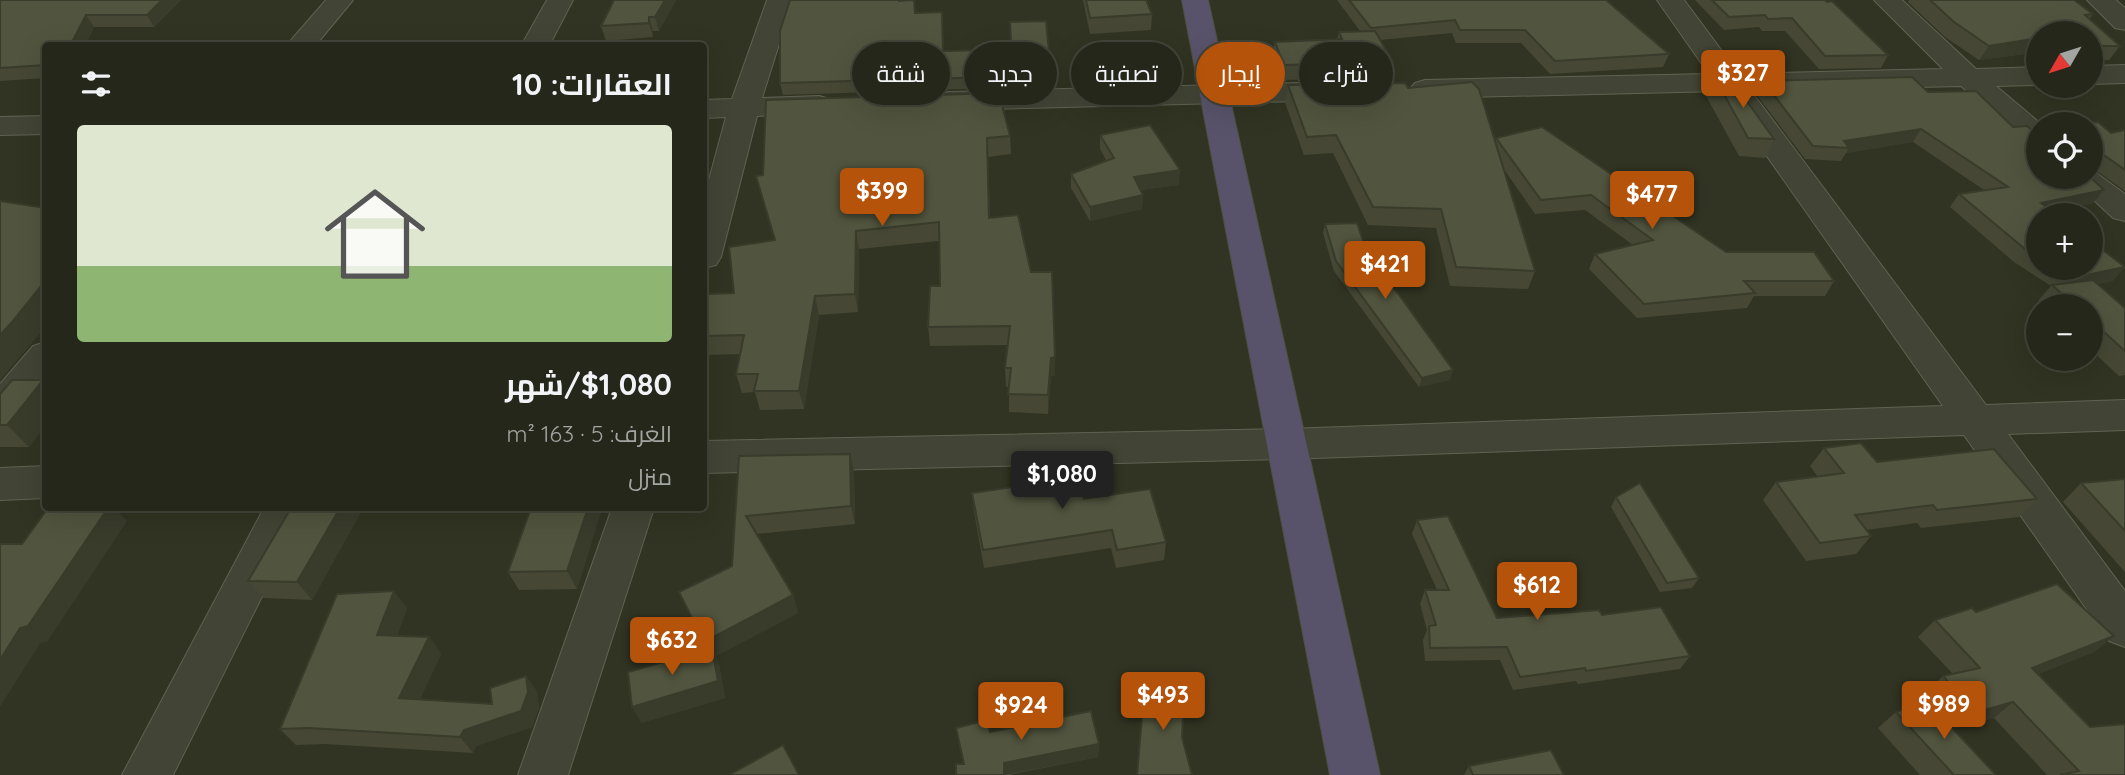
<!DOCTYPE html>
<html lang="ar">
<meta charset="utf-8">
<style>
body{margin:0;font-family:Quicksand,Cairo,sans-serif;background:#2d2f23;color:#f1f3f6;direction:rtl;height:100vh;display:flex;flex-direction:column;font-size:26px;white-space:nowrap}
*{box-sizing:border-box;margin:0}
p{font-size:23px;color:#a3a5a2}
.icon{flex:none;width:38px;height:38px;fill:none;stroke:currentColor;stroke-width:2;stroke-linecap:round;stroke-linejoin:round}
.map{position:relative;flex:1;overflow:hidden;direction:ltr}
.sheet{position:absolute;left:42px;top:42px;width:665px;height:469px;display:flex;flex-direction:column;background:#25271a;border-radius:7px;box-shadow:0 7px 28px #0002,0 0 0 2px #424439;direction:rtl}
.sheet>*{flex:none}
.guide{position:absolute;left:728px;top:42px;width:665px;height:63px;direction:rtl;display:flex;gap:14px}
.needle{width:46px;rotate:231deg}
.controls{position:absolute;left:2026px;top:21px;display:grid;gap:14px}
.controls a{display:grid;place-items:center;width:77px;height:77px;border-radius:50%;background:#25271a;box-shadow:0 7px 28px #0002,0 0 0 2px #424439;font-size:35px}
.price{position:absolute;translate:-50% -60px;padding:0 16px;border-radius:7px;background:#b45309;color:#fff;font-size:23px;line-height:46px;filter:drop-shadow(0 2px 4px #0008)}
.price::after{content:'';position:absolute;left:50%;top:42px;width:21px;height:16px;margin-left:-10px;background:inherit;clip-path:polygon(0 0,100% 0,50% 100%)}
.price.current{background:#222;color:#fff}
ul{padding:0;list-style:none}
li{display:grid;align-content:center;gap:14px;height:371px;padding:0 35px}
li+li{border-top:2px solid #424439}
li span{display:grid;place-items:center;height:217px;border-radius:7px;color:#555}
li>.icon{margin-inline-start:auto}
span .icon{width:126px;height:126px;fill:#fffc;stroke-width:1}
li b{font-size:30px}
h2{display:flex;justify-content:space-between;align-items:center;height:84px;padding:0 35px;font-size:30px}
.tag{padding:0 24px;border-radius:32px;background:#25271a;box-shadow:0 7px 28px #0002,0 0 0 2px #424439;font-size:24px;line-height:63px}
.tag.current{background:#b45309;color:#fff}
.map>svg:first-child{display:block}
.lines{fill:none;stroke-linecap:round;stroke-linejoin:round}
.minor-casing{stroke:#606252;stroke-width:2}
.highway-casing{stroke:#4d4f40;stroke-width:2}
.minor{fill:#424535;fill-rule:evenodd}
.highway{fill:#58536a;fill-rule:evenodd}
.wall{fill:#464835}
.shaded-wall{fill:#393b2b}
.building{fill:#51543e;stroke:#393b2b;stroke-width:2}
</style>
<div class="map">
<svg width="2125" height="775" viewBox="0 0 2125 775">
<rect width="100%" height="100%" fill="#313422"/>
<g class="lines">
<defs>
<g id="minor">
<polygon points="326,0 353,0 315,46 286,46"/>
<polygon points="547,0 573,0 549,46 521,46"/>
<polygon points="767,0 793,0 762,98 819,96 830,99 834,105 830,111 757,116 721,257 716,265 704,268 704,198 726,117 704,118 704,100 732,99"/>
<polygon points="1657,0 1684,0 1739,74 1943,69 1874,0 1902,0 1976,69 2039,67 2039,85 1996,86 2041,124 2039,124 2039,147 2028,145 1961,86 1751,91 1986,405 2125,400 2125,430 2008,434 2125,591 2125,647 2109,641 1964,435 1286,459 704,473 704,441 1286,429 1943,406 1721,91 1425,98 1415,95 1410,89 1415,83 1425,80 1709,74"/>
<polygon points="2087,0 2116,0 2125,8 2125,30 2115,28"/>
<polygon points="2125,65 2125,83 2091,84 2091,66"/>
<polygon points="1340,82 1350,85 1355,91 1350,97 1340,100 949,110 938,107 934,101 938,95 949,92"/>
<polygon points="46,116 46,134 0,135 0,117"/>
<polygon points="2091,169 2125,194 2125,221 2113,218 2069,177 2091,177"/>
<polygon points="46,342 46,382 14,421 0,426 0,384 33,346"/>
<polygon points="46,466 46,498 0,500 0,468"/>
<polygon points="264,508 306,508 173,775 122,775"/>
<polygon points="612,508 654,508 568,775 518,775"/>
</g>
<polygon id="highway" points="1182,0 1208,0 1380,775 1330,775"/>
</defs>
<use href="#minor" class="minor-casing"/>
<use href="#highway" class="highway-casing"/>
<use href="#minor" class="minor"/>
<use href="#highway" class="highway"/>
</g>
<g class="wall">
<polygon points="0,0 181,0 154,27 94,27 85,46 46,46 46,78 0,81"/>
<polygon points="614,0 676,0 659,31 653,31 653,37 606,41 601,26"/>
<polygon points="1083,0 1146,0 1152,14 1151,30 1090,34"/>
<polygon points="1337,0 1606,0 1669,54 1663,67 1550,74 1521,43 1456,43 1452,33 1380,40 1393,62 1389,78 1281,80 1272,57 1275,42 1337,39 1339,32 1360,31"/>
<polygon points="1695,0 1825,0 1888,55 1881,68 1819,69 1785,31 1762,31 1759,27 1724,30"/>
<polygon points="1909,0 2074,0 2093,14 2089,19 2120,46 2109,60 2091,60 2091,33 2039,33 2039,59 2032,53 1979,60 1945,37 1908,2"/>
<polygon points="899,1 915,13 942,12 944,51 994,77 994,88 783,95 780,83"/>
<polygon points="1010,22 1050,62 1050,80 1013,81"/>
<polygon points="1714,76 1774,139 1765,158 1739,156 1705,94"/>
<polygon points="1763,81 1928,92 2093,203 2039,215 2039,268 2091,268 2113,281 2097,284 2125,308 2125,375 2119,376 2091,350 2091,306 2044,306 2038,301 2051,286 2014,262 1950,207 1959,194 1984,190 1913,142 1846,153 1841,161 1805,159 1756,94"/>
<polygon points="1288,85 1408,88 1495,142 1496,138 1726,252 1834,281 1825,296 1754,296 1747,308 1637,318 1589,269 1595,254 1633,245 1585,210 1535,214 1503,168 1535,271 1528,289 1450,286 1436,228 1368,225 1333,153 1304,155 1285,103"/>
<polygon points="766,100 1010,136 1011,154 988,157 990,218 1055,376 1051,376 1048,414 1009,412 1009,387 1006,387 1005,368 1007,345 930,346 928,327 940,286 939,241 859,249 858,312 819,315 804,409 760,410 755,392 742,393 736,374 740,354 704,355 704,307 734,293 774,240 756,176 763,175"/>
<polygon points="2091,124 2111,133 2125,130 2125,191 2093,168 2091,171"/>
<polygon points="1100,135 1179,185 1140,190 1143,195 1142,209 1090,221 1071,188 1071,174 1106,160 1100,149"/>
<polygon points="1325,224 1377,282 1450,380 1419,387 1334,271 1323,233"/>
<polygon points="43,380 46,383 46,425 29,447 0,447 0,394"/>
<polygon points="1824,448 1877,462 2037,499 2019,517 1921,528 1917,523 1866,530 1871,536 1856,554 1806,561 1763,500 1776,482 1818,477 1810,466"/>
<polygon points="850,454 854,472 855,524 756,534 793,595 798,613 716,656 719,665 725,698 641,723 706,649 679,592 732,566 739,456"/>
<polygon points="1015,460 1061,479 1084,499 1166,542 1164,560 1116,568 1111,548 984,568 974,512 972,493 1017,487 1015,478"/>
<polygon points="2125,479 2125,572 2063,502 2081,483"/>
<polygon points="1616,497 1699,578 1692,588 1660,592 1611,507"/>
<polygon points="291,508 363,508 312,600 264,598 248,581"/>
<polygon points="531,508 602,508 577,589 519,590 508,572"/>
<polygon points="1417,520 1497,618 1602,615 1690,656 1680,669 1578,684 1576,681 1513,690 1500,660 1425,661 1423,640 1427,630 1420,604 1425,590 1437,590 1412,534"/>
<polygon points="407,608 397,636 429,637 441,654 420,699 492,704 526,676 537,692 539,708 532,727 476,746 473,753 325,744 296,745 280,729"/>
<polygon points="1976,612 2114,636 2094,652 2038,674 2125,775 2047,775 1994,718 1955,728 1926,692 1943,676 1953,674 1918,637 1935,620"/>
<polygon points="1896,712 1996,775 1920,775 1878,728"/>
<polygon points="956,728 1099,744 1098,757 1009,775 956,775 963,764"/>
<polygon points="1469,766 1564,775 1464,775"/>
</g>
<g class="shaded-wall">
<polygon points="162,0 181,0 154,27 147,15"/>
<polygon points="665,0 676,0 659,31 655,17"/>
<polygon points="86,15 94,27 85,46 70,46"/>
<polygon points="649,17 653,31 653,37 649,23"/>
<polygon points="2039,38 2039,43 2032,53 1979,60 1989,46"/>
<polygon points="1921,129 1913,142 1846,153 1849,148 1844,141"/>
<polygon points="1180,170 1179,185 1133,191 1134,177"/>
<polygon points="2104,190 2093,203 2031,216 2041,203"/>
<polygon points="1143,195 1142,209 1090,221 1090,207"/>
<polygon points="856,231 859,249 858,312 855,294"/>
<polygon points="2125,267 2113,281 2060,291 2072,278"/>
<polygon points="46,280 46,326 32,343 0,380 0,335"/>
<polygon points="815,296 819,315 804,409 799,391"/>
<polygon points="1055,357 1055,376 1051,376 1048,414 1048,395 1051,358"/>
<polygon points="1453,370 1450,380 1419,387 1422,378"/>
<polygon points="43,380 46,383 46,425 29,447 7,425"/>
<polygon points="850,454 854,472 855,524 851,506"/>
<polygon points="108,508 114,508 127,521 47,642 40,643 0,707 0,660 20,628"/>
<polygon points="340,508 363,508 312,600 297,582"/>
<polygon points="588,508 602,508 577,589 567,571"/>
<polygon points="394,591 407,608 391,652 377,635"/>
<polygon points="793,595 798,613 716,656 719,665 725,698 641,723 632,707 711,659 704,642"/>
<polygon points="2114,636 2094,652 2013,684 2032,668"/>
<polygon points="429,637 441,654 413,714 399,698"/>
<polygon points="526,676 537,692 539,708 532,727 476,746 473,753 460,737 464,730"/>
<polygon points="2013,702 1994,718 1955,728 1974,713"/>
<polygon points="1099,744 1098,757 1004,775 1004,763"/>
</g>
<g class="building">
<polygon points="0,0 162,0 147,15 86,15 70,46 46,46 46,65 0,68"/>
<polygon points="614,0 665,0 655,17 649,17 649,23 601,26"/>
<polygon points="790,0 899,0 899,1 914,0 915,13 942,12 943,51 987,50 994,77 780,83 780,31"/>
<polygon points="1086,0 1146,0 1152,14 1090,18"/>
<polygon points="1349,0 1606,0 1669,54 1555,61 1525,30 1460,30 1455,20 1371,28"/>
<polygon points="1712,0 1825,0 1827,2 1832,1 1888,55 1825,56 1792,18 1768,19 1765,15 1729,17"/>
<polygon points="1930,0 2074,0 2093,14 2085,15 2120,46 2091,46 2091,33 2039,33 2039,38 1989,46 1954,22"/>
<polygon points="1046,21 1050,62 1012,63 1010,22"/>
<polygon points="1375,31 1393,62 1284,65 1275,42 1342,39 1339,32"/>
<polygon points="1728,75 1774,139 1748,138 1714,76"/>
<polygon points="1912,77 1928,92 1976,91 2013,127 2027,126 2036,134 2039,134 2039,177 2090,177 2104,190 2041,203 2058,215 2039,215 2039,257 2025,249 1959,194 2008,187 1921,129 1844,141 1849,148 1813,146 1763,81"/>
<polygon points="1472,82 1479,89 1535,271 1456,267 1441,209 1373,207 1336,135 1307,137 1288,85 1405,83 1408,88"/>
<polygon points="999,93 1010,136 987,138 989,218 1018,215 1031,272 1052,272 1055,357 1051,358 1048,395 1008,394 1011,368 1005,368 1010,326 928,327 930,286 940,286 939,222 856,231 855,294 815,296 799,391 754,391 758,374 736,374 744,335 704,336 704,307 707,294 734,293 729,247 775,240 756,176 763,175 766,100"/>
<polygon points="2098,122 2111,133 2125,130 2125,170 2101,153 2099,161 2091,161 2091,124 2060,124"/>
<polygon points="1150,125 1180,170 1134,177 1143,195 1090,207 1071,174 1114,158 1100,135"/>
<polygon points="1542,127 1726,252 1814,252 1834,281 1744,281 1755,293 1644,304 1595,254 1653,240 1591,195 1541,200 1496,138"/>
<polygon points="0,201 46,208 46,280 13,321 0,335"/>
<polygon points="1357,223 1377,282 1383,277 1397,292 1453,370 1422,378 1336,261 1325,224"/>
<polygon points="2091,241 2125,267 2072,278 2055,268 2091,268"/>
<polygon points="2093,280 2125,308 2125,351 2091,320 2091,306 2076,306 2052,285"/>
<polygon points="12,380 43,380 7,425 0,425 0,394"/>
<polygon points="1861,443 1877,462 1994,449 2037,499 1937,510 1933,505 1855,515 1871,536 1820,543 1776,482 1844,473 1824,448"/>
<polygon points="850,454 851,506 746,516 793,595 704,642 679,592 732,566 739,456"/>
<polygon points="1055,454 1061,479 1078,476 1084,499 1150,489 1166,542 1117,550 1112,530 983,550 972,493 1020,486 1015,460"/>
<polygon points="2125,479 2125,531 2081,483"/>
<polygon points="1640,483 1699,578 1667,583 1616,497"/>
<polygon points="48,508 108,508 28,626 20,628 0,660 0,544 22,544"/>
<polygon points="291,508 340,508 297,582 248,581"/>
<polygon points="531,508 588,508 567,571 508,572"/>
<polygon points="1448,516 1497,618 1599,610 1602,615 1661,607 1690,656 1586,671 1585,668 1520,677 1507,647 1430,648 1429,626 1436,625 1425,590 1449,590 1417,520"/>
<polygon points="2057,584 2114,636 2032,668 2090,727 2125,724 2125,775 2060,775 2079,771 2013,702 1974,713 1943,676 1980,668 1935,620 1972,608 1976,612"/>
<polygon points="394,591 377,635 429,637 399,698 492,704 490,688 526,676 528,692 521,711 464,730 460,737 309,728 280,729 337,594"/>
<polygon points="712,648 718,681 632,707 628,672"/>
<polygon points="1145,681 1185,686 1182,737 1192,775 1137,775"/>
<polygon points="1926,700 1996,775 1954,775 1896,712"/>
<polygon points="1091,711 1099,744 1004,763 1004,775 956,775 956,764 964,764 956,728 987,720 990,732"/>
<polygon points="783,745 799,775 732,775 731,774"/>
<polygon points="1551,750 1564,775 1473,775 1469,766"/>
</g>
</svg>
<div class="controls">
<a><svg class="needle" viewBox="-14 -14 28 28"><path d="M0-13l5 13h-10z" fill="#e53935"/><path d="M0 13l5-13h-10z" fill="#a3a5a2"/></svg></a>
<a><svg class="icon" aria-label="locate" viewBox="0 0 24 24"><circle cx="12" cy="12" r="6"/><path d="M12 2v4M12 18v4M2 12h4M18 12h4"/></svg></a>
<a>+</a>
<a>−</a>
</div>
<b class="price" style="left:1743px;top:110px">$327</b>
<b class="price" style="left:882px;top:228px">$399</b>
<b class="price" style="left:1652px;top:231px">$477</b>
<b class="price" style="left:1385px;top:301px">$421</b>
<b class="price current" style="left:1062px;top:511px">$1,080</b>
<b class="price" style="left:1537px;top:622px">$612</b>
<b class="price" style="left:672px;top:677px">$632</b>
<b class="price" style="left:1163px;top:732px">$493</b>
<b class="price" style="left:1944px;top:741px">$989</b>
<b class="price" style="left:1021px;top:742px">$924</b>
<div class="guide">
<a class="tag">شراء</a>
<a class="tag current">إيجار</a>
<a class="tag">تصفية</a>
<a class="tag">جديد</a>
<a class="tag">شقة</a>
</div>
<section class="sheet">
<h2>العقارات: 10<svg class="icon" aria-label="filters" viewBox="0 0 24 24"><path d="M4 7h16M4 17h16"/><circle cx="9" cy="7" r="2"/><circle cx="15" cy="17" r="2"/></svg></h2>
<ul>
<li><span style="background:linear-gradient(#dfe7d0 65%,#8fb573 0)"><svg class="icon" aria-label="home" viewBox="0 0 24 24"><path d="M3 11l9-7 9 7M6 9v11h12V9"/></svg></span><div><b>$1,080/شهر</b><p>الغرف: 5 · 163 m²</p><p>منزل</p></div></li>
</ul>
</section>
</div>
